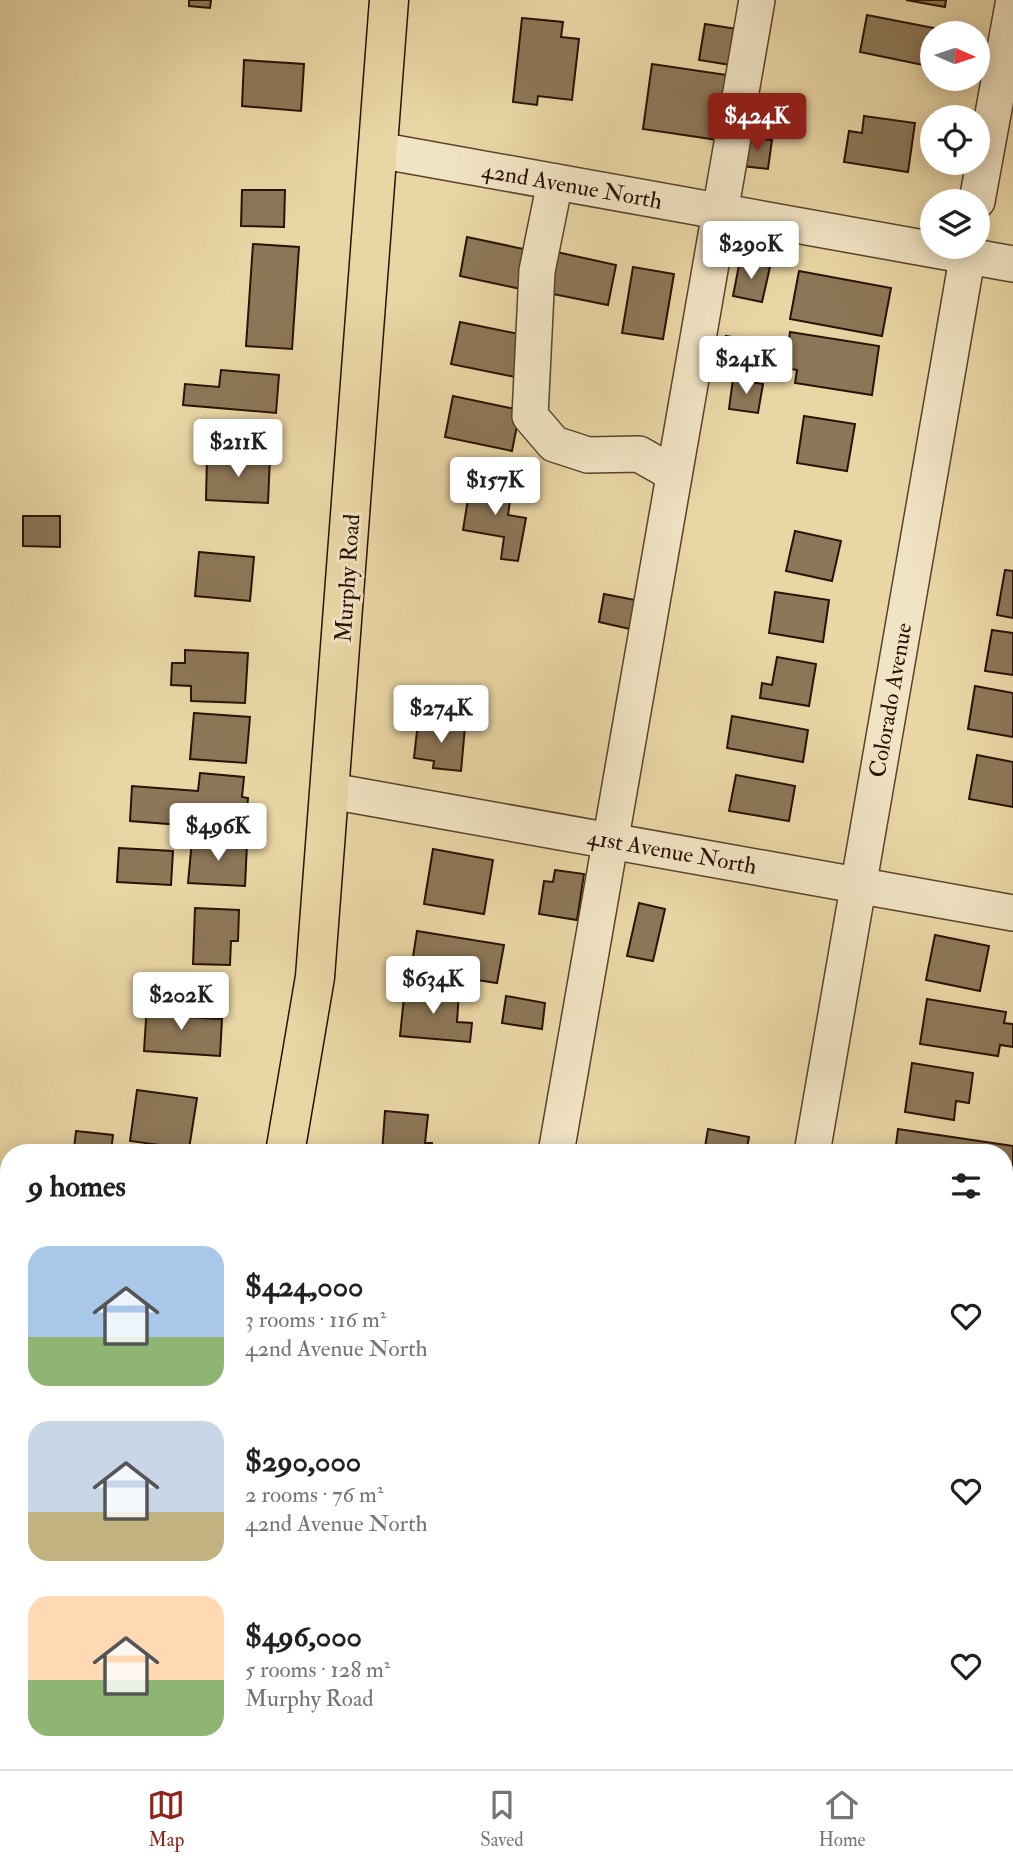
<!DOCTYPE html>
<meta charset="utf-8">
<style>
body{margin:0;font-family:"IM FELL Double Pica",serif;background:#f6f6f6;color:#202124;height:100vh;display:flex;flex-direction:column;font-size:26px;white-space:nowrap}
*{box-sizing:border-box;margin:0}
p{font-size:23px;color:#757577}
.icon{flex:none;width:38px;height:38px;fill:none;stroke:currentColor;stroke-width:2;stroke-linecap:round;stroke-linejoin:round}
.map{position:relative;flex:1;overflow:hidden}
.panel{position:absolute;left:0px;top:1144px;width:1013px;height:625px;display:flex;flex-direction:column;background:#fff;border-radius:28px 28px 0 0;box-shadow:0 4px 18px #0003}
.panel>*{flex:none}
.needle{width:46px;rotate:93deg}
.buttons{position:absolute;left:920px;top:21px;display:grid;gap:14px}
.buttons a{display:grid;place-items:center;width:70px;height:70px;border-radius:50%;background:#fff;box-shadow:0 4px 18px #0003;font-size:35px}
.price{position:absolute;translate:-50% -60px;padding:0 16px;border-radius:7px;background:#fff;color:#222;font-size:23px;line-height:46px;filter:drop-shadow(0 2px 4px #0008)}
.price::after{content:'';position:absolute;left:50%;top:42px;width:21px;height:16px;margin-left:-10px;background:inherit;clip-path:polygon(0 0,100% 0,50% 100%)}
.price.current{background:#8f2418;color:#fff}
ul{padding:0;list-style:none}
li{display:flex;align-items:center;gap:21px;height:175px;padding:0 28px}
li span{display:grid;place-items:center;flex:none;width:196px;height:140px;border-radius:21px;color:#555}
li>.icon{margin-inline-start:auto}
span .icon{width:84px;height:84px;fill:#fffc;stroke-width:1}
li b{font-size:30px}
h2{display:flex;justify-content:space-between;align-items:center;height:84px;padding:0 28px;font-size:30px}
.tabs{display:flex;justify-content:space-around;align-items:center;height:98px;border-top:2px solid #e0e0e0;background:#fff;font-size:19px;color:#757577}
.tabs a{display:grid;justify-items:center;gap:4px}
.tabs .current{color:#8f2418}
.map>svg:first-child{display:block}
.building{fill:#8d7758;stroke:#291104;stroke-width:2}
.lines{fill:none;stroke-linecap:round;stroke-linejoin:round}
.minor-casing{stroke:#59422c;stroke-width:38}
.major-casing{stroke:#291104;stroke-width:41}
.minor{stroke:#f1e4c4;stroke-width:35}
.major{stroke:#ead6a5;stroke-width:38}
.labels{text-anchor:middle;stroke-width:6;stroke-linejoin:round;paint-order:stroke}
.street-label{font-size:23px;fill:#291104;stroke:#f1e4c4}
</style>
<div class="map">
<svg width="1013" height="1769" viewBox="0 0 1013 1769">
<rect width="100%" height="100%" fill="#ead6a5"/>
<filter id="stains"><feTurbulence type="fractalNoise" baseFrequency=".00286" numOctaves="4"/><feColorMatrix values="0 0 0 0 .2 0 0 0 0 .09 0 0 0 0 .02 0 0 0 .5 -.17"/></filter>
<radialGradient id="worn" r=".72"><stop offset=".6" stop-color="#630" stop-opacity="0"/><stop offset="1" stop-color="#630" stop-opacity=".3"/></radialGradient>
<g class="building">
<polygon points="189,0 211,0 210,8 189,6"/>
<polygon points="906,0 946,0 945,7"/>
<polygon points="867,15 944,30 943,33 933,33 933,67 860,52"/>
<polygon points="522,18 563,22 561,37 579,39 572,100 538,96 537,105 513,102"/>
<polygon points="705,24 737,29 731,65 699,60"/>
<polygon points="244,60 304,64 301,111 242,106"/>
<polygon points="652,64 727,75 718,140 643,129"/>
<polygon points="864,116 915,123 908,172 844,162 849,131 862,133"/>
<polygon points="745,137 772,140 768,169 742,166"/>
<polygon points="242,190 285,190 284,227 241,226"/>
<polygon points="467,237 533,251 525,290 460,276"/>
<polygon points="253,244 299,247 292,349 246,346"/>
<polygon points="552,251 616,265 608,305 543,292"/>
<polygon points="740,260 770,267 762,302 733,296"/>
<polygon points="633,267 674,274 663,339 622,333"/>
<polygon points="799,271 891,288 882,336 790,319"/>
<polygon points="460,322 524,335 515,377 451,364"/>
<polygon points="790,332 879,346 872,395 795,383 797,370 785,368"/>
<polygon points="726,336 755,341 749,374 720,369"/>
<polygon points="221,370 279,375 276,413 183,405 185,384 219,387"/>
<polygon points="733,379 763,384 758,413 729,409"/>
<polygon points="453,396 520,410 512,451 445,437"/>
<polygon points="804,416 855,424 847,471 797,463"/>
<polygon points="207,455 270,457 268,503 206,500"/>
<polygon points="471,480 512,487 508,515 526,518 518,561 501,559 504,537 463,530"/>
<polygon points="23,516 60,516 60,547 23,546"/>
<polygon points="795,531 841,541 832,581 786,571"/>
<polygon points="199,552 254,557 250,601 195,596"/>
<polygon points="1005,570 1013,571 1013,618 997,615"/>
<polygon points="775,592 829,600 823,642 769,633"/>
<polygon points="604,594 635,600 630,629 599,622"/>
<polygon points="992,630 1013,633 1013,675 985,671"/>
<polygon points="185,650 248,653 245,703 191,701 191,686 171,685 172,663 185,663"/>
<polygon points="777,657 816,664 809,706 760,698 762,683 772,685"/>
<polygon points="975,686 1013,693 1013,737 968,729"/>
<polygon points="194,713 250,717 246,763 190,759"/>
<polygon points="732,716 808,730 803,762 727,748"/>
<polygon points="418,722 465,727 461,771 433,768 434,761 414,758"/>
<polygon points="977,755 1013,762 1013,807 969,799"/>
<polygon points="200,773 244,777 242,797 248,798 245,830 130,821 132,786 198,791"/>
<polygon points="736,775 795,786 789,821 729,811"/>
<polygon points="192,840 247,844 245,886 188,883"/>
<polygon points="119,848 173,851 171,885 117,882"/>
<polygon points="433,849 493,860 484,914 424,904"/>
<polygon points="555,870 584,874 577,920 539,914 544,881 553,882"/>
<polygon points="639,903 665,909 653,961 627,956"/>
<polygon points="195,908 239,910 238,941 231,941 230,965 193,964"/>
<polygon points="417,931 504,945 497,983 411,970"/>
<polygon points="935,935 989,946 980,991 926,980"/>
<polygon points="405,987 459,992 457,1022 472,1023 470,1042 400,1036"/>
<polygon points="506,996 545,1003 542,1029 502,1023"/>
<polygon points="927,999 1006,1012 1004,1023 1013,1024 1013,1047 1000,1045 998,1056 920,1044"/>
<polygon points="147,1004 183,1006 182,1017 222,1019 220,1056 144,1051"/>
<polygon points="912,1063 973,1073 969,1103 956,1101 954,1120 905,1112"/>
<polygon points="137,1090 197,1098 189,1149 130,1141"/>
<polygon points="385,1111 428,1115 425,1143 432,1143 431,1153 382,1153"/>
<polygon points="708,1129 749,1137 746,1153 704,1153"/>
<polygon points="898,1129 1013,1146 1013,1196 1004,1195 1004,1153 895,1153"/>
<polygon points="76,1131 113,1135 111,1152 74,1148"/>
<polygon points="1004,1208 1013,1209 1013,1246 1004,1245"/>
<polygon points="1004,1275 1013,1277 1013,1296 1004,1294"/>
<polygon points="0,1432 9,1433 9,1460 0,1459"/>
<polygon points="0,1591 9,1592 9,1620 0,1618"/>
<polygon points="1009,1658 1013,1658 1013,1691 1004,1689"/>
<polygon points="593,1760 634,1760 632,1769"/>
</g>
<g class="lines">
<defs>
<g id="minor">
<polyline points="378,150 1013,264"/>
<polyline points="555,182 537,271 530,416 554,444 588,455 639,454 674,474"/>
<polyline points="977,201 1013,5"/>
<polyline points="331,791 1013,913"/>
<polyline points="556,1153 757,0"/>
<polyline points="812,1153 969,247"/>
<polyline points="1004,1534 1013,1487"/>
<polyline points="0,1759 9,1759"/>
<polyline points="184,1760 228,1769"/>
<polyline points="450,1769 451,1760"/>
<polyline points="708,1769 710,1760"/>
<polyline points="962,1769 963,1760"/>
</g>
<g id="major">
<polyline points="285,1153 315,977 389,0"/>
<polyline points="181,1769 182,1760"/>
</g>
</defs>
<use href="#minor" class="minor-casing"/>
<use href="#major" class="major-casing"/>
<use href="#minor" class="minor"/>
<use href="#major" class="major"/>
</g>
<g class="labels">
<g class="street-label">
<text transform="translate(572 185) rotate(10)" y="8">42nd Avenue North</text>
<text transform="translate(347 578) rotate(-86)" y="8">Murphy Road</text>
<text transform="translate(890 700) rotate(-80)" y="8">Colorado Avenue</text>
<text transform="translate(672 851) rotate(10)" y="8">41st Avenue North</text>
</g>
</g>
<rect width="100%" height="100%" filter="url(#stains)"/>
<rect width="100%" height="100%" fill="url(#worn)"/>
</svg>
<div class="buttons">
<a><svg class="needle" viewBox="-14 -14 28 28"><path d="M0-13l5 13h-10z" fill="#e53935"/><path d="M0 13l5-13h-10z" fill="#757577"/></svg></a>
<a><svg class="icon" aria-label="locate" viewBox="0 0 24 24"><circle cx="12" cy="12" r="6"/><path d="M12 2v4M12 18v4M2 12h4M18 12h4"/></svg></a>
<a><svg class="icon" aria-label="layers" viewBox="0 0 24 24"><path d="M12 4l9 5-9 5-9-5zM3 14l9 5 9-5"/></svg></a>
</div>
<b class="price current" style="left:757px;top:153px">$424K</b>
<b class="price" style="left:751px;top:281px">$290K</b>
<b class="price" style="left:746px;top:396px">$241K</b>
<b class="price" style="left:238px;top:479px">$211K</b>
<b class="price" style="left:495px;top:517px">$157K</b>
<b class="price" style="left:441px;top:745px">$274K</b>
<b class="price" style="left:218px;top:863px">$496K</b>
<b class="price" style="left:433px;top:1016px">$634K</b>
<b class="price" style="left:181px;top:1032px">$202K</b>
<section class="panel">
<h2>9 homes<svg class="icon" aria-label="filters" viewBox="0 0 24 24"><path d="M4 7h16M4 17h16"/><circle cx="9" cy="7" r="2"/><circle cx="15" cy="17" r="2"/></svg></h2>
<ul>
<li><span style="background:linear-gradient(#a9c7e8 65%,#8fb573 0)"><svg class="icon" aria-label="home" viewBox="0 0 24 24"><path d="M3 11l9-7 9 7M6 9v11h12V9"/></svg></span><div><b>$424,000</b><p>3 rooms · 116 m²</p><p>42nd Avenue North</p></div><svg class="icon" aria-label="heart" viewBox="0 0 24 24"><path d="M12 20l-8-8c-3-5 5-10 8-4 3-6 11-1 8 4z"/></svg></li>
<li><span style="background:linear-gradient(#c9d6e8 65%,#c2b280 0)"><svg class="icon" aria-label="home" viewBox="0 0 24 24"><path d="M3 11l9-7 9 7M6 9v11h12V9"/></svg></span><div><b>$290,000</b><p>2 rooms · 76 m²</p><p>42nd Avenue North</p></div><svg class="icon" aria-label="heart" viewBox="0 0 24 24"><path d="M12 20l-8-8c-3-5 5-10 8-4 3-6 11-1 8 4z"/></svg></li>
<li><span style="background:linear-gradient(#ffd9b3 60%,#8fb573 0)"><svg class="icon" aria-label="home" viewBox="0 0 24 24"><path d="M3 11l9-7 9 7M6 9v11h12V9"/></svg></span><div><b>$496,000</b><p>5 rooms · 128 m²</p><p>Murphy Road</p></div><svg class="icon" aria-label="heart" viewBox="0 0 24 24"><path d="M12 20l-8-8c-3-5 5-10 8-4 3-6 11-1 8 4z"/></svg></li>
</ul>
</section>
</div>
<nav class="tabs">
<a class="current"><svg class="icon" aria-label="map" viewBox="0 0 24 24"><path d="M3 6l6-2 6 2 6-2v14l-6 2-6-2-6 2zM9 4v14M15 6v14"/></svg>Map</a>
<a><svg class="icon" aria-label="saved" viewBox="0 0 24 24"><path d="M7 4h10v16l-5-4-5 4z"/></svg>Saved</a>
<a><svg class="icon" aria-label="home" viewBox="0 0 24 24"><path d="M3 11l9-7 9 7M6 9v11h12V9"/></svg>Home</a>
</nav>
